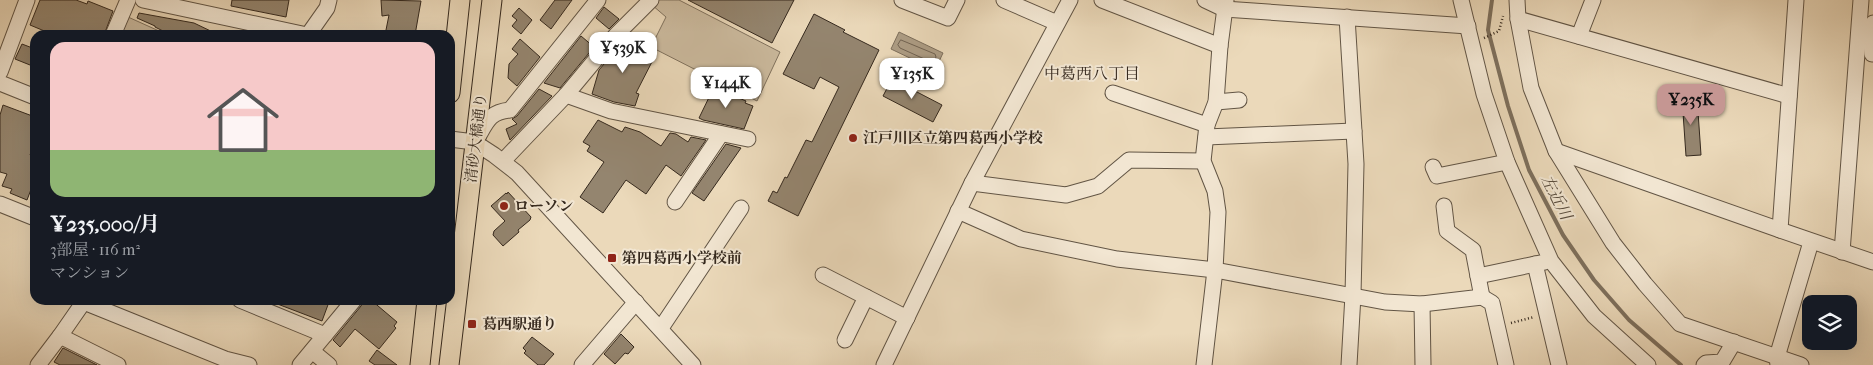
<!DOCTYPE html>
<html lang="ja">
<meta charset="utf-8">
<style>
body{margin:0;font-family:"IM FELL French Canon","Noto Serif JP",serif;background:#20242c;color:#f1f3f6;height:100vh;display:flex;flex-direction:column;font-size:19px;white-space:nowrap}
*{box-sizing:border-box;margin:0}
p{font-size:16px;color:#9ea1a6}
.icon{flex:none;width:28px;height:28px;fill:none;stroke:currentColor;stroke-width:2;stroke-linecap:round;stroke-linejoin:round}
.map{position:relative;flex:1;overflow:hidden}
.drawer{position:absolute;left:30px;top:30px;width:425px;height:275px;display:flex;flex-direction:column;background:#171b24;border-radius:15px;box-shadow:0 5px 20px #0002}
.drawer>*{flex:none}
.buttons{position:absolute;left:1802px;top:295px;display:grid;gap:10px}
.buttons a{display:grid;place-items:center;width:55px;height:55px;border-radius:10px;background:#171b24;box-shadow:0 5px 20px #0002;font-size:25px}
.price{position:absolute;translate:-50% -42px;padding:0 11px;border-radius:10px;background:#fff;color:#222;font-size:16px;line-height:32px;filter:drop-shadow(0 1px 2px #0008)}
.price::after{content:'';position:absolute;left:50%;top:30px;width:15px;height:11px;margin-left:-8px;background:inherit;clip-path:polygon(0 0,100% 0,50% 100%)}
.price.active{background:#c59692;color:#111}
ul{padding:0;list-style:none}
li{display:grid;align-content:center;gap:10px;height:265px;padding:0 20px}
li+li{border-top:1px solid #363941}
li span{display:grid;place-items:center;height:155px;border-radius:15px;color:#555}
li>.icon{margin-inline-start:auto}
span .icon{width:90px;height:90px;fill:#fffc;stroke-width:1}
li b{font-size:21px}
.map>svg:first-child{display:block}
.green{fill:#ccbb9f;stroke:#80725e}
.water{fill:#ad9d85;stroke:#7d6f5c}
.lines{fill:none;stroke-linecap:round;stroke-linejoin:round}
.shore{stroke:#716352;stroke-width:1}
.stream{stroke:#7d6f5c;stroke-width:4}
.building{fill:#94856f;stroke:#35291e}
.minor-casing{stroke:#625545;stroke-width:17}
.major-casing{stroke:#35291e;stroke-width:21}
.path{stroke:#35291e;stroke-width:2.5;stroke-dasharray:1 2.5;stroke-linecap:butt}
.minor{stroke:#f2e6d2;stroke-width:15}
.major{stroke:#ebd9ba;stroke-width:19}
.poi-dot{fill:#8f2418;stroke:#f2e6d2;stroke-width:2}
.labels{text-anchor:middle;stroke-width:4;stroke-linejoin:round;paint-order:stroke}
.street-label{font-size:15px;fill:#35291e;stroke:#f2e6d2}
.poi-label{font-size:15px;font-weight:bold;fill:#35291e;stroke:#f2e6d2;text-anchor:start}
.neighbourhood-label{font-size:16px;fill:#35291e;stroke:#f2e6d2}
.water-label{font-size:16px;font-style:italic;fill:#594c3d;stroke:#f2e6d2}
</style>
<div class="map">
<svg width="1873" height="365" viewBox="0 0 1873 365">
<rect width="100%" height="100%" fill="#ebd9ba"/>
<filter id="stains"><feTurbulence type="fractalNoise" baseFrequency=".004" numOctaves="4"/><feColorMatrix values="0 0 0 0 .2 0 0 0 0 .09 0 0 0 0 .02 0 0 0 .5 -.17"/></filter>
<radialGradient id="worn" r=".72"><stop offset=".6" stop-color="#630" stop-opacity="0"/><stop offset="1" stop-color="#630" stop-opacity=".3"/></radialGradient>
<g class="green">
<polygon points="656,0 679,0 780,52 757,101 651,47 666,17 652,5"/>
<polygon points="128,17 168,35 120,35"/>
</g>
<polygon class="water" points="899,32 943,53 935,70 891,49"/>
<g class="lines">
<polygon class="shore" points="901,40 935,54 936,57 934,61 931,62 900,48 898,45"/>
<polyline class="stream" points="1492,0 1488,30 1508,106 1529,170 1563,235 1594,280 1629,320 1681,365"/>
</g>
<g class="building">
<polygon points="40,0 76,0 87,4 88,1 113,11 104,35 54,35 30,25"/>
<polygon points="232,0 289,0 286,17 231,6"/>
<polygon points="381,0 421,1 415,35 385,35 389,15 382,16"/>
<polygon points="555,0 572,0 551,29 540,20"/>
<polygon points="688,0 794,0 772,43"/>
<polygon points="604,7 619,19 609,29 596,18"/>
<polygon points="519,8 532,20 521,34 512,26 517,20 512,16"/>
<polygon points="139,13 194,23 219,35 171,35 155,27 155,26 137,18"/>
<polygon points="814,14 845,30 843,32 879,50 798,216 768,201 773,191 777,193 785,177 787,178 806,140 812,142 839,87 820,77 814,89 783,74"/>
<polygon points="581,36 594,47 560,88 544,83"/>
<polygon points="520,39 540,57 517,86 508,78 509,64 518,54 512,49"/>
<polygon points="625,39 641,49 642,47 656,54 636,93 639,94 635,106 614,102 592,94 599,70"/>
<polygon points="22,44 35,49 35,67 15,59"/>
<polygon points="892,79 942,105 933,122 883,96"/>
<polygon points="716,83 735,93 734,96 746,101 745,103 753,106 744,129 703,120 699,118"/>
<polygon points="539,89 552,96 510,140 506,129 517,124 512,119 517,116"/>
<polygon points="1697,97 1701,155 1686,156 1682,98"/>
<polygon points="3,105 35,117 35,141 30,155 35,158 35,179 27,200 10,193 12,189 2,186 7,174 0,172 0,115"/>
<polygon points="598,120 622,132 625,127 640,132 661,146 670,133 676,134 688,142 691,137 706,140 681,176 666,165 646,194 626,180 603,213 580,197 604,162 587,151 590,146 583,142"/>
<polygon points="726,144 741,148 704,201 692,193"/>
<polygon points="508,192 531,217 530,220 518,230 519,232 503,246 493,235 494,231 505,221 491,206 506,193 507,194"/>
<polygon points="267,300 323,300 329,302 322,321"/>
<polygon points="364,300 371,300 397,322 394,326 396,328 379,349 355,329 340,347 333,340 361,306"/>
<polygon points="621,334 634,347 628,354 625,353 615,364 604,354"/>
<polygon points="532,337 554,354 544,365 538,365 524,353 526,351 523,348"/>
<polygon points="63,348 97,365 60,365 54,362"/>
<polygon points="377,350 397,365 375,365 369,361"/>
</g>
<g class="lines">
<defs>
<g id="minor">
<polyline points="143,0 307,35"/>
<polyline points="902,0 948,18 957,0"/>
<polyline points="1004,0 1057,23"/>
<polyline points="1102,0 1220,46"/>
<polyline points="1205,0 1224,9 1468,26"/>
<polyline points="1461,0 1484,94 1507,162 1551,261 1594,316 1648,365"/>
<polyline points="1517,0 1518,19 1531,88 1556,151 1613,243 1645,284 1680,324 1801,365"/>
<polyline points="1796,0 1780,230 1873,262"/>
<polyline points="1347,17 1356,164 1353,295 1349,365"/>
<polyline points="1518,19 1789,96"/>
<polyline points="113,35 128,0"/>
<polyline points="308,35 327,8 329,0"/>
<polyline points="1579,36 1593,0"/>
<polyline points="1872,54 1871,42 1873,23"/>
<polyline points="0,72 27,0"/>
<polyline points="0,83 35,97"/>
<polyline points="1113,93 1207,125"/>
<polyline points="566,95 611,111 748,139"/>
<polyline points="1216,102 1239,100"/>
<path d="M478 137C487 121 490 112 510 110L598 0"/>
<polyline points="1206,137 1354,131"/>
<polyline points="450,139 474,142 494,155 517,173 693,365"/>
<polyline points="1556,151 1780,230"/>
<polyline points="503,161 566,95 616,35 651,0"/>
<polyline points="1433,167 1437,176 1507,162"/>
<polyline points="972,183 1066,195 1098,186 1129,160 1203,161"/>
<polyline points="675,202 721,134"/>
<polyline points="0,204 35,218"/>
<polyline points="958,211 1021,239 1117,259 1215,270 1385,302 1422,304 1482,297 1473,250 1447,231 1444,206"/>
<polyline points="1842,252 1861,0"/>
<polyline points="1535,264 1559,365"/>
<polyline points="823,275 907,318"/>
<polyline points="1478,276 1545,262"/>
<polyline points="1482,297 1492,303 1506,365"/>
<polyline points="240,300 325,335"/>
<polyline points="84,302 225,359 249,365"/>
<polyline points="1422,304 1423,365"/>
<polyline points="661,328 741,208"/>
<polyline points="60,336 85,300"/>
<polyline points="845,340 866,297"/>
<polyline points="312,351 329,365"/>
<polyline points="38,365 60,336 118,365"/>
<polyline points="300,365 354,300"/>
<polyline points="582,365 636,302"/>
<polyline points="884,365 972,183 1070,0"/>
<polyline points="1204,365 1215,270 1218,212 1215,191 1203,161 1207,125 1216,102 1220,46 1226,0"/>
<polyline points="1704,365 1706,363 1722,362 1734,342"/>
<polyline points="1778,365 1777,357 1811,242"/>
</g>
<g id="major">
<polyline points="450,93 460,0"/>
<polyline points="420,365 427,300"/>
<polyline points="449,365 492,0"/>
</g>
</defs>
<use href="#minor" class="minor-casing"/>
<use href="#major" class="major-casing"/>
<g class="path">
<polyline points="1484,38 1499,31 1503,16"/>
<polyline points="1511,323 1534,317"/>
</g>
<use href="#minor" class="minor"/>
<use href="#major" class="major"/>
</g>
<g class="poi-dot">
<circle cx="853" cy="138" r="5"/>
<circle cx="504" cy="206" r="5"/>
<rect x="607" y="253" width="10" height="10" rx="2.5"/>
<rect x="467" y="319" width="10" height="10" rx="2.5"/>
</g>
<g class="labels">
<g class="street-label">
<text transform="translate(476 138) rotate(-83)" y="5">清砂大橋通り</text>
</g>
<g class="poi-label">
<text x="863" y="143">江戸川区立第四葛西小学校</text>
<text x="514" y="211">ローソン</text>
<text x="622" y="263">第四葛西小学校前</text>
<text x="482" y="329">葛西駅通り</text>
</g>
<g class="neighbourhood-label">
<text x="1092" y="79">中葛西八丁目</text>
</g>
<g class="water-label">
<text transform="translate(1557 197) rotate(63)" y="6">左近川</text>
</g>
</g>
<rect width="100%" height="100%" filter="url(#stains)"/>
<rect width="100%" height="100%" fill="url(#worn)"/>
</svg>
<div class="buttons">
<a><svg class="icon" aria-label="layers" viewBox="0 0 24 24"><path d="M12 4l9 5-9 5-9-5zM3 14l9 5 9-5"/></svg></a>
</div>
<b class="price" style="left:623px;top:74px">¥539K</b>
<b class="price" style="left:912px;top:100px">¥135K</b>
<b class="price" style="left:726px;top:109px">¥144K</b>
<b class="price active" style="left:1691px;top:126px">¥235K</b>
<section class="drawer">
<ul>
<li><span style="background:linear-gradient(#f6c9c9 70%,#8fb573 0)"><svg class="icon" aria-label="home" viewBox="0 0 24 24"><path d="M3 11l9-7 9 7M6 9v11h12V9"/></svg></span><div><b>¥235,000/月</b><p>3部屋 · 116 m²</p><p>マンション</p></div></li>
</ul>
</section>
</div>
